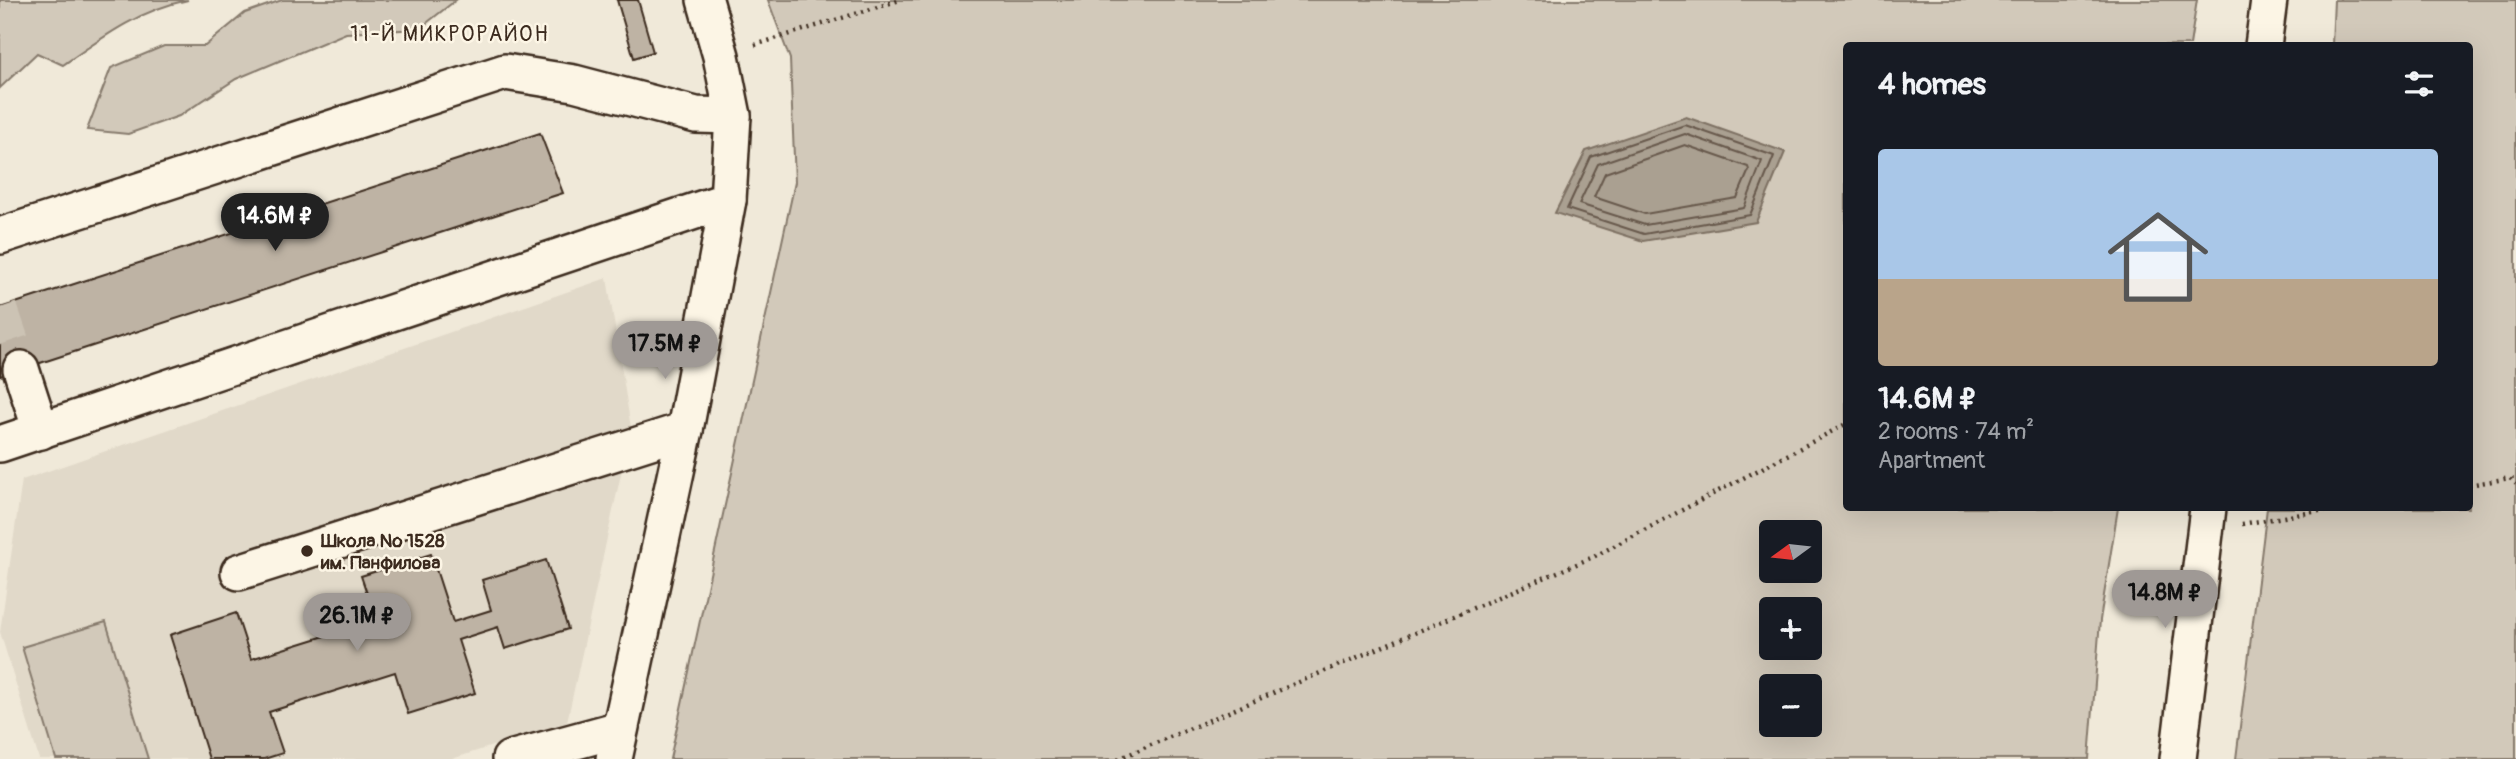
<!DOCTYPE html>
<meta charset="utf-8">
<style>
body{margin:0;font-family:Pangolin,sans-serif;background:#20242c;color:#f1f3f6;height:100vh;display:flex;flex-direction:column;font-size:26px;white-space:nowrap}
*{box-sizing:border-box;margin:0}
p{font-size:23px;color:#9ea1a6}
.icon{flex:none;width:38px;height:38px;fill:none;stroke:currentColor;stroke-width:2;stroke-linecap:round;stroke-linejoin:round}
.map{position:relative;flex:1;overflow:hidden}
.side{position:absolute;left:1843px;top:42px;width:630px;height:469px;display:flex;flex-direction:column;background:#171b24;border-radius:7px;box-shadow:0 7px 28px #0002}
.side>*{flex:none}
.needle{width:46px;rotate:255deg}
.tools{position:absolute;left:1759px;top:520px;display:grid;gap:14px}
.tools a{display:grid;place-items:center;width:63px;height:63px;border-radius:7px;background:#171b24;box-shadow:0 7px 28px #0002;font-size:35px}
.price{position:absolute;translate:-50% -60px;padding:0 16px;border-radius:24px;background:#9f9995;color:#111;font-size:23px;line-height:46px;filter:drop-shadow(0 2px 4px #0008)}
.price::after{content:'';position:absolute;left:50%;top:42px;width:21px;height:16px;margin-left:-10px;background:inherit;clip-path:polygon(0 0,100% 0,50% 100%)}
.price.active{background:#222;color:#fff}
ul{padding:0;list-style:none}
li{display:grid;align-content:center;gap:14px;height:371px;padding:0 35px}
li span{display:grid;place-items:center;height:217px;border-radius:7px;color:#555}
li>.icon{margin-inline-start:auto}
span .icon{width:126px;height:126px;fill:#fffc;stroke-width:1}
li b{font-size:30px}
h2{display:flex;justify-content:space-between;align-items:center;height:84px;padding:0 35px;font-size:30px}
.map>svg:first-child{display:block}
.built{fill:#e1d9c9}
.green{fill:#d2c9ba;stroke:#867a6c;stroke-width:2;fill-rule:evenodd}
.water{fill:#aaa091;stroke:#7e7163;stroke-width:2}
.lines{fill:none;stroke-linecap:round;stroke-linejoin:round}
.shore{stroke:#67594c;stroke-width:2}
.building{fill:#beb3a4;stroke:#3b2a1e;stroke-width:2}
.minor-tunnel{stroke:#ccc3b4;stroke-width:35;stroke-dasharray:35 18;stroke-linecap:butt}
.minor-casing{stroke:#3b2a1e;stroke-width:40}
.path{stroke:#3b2a1e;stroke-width:4.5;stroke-dasharray:2 5;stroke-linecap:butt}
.minor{stroke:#fcf5e5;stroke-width:35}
.poi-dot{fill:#3b2a1e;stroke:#fcf5e5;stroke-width:2.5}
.labels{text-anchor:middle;stroke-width:5;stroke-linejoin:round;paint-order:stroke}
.poi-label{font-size:19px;font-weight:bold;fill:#3b2a1e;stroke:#fcf5e5;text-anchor:start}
.neighbourhood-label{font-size:21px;letter-spacing:2px;fill:#3b2a1e;stroke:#fcf5e5}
</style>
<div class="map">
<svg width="2516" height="759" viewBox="0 0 2516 759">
<rect width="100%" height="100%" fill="#f0e9d9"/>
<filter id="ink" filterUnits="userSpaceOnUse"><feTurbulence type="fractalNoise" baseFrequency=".0143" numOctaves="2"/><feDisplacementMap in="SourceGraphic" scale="14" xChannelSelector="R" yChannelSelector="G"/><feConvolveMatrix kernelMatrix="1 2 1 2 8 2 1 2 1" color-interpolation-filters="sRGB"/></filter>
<g filter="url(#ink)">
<polygon class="built" points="607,278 631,428 567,722 452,759 39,759 0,632 22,480"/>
<g class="green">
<path d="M0 0H188C139 10 103 37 63 65L37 53 0 88Z"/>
<polygon points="282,0 456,0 419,29 346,33 236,79 179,116 128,134 87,130 111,68 164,46 205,46 245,13"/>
<path d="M768 0H2197L2190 45 1846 46V508H2118L2100 620 2089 759H670L795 182 790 59ZM1771 532H1810V570H1771ZM1771 609H1810V648H1771ZM1771 686H1810V724H1771Z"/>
<polygon points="2334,0 2516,0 2516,759 2236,759 2267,508 2469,508 2469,46 2332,45"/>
<polygon points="106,622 148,759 56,759 22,647"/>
</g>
<polygon class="water" points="1686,117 1785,152 1756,222 1643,241 1555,213 1586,151"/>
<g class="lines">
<g class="shore">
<polygon points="1685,125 1774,156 1750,215 1644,234 1567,209 1591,157"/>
<polygon points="1685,134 1762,161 1744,208 1645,225 1579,204 1598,164"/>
<polygon points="1685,145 1748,167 1749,170 1737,198 1645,214 1594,197 1605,173"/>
</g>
</g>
<g class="building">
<polygon points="617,0 638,0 653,52 634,58"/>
<polygon points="540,133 563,193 0,376 0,308"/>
<polygon points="431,554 453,622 491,610 482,580 546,560 568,629 505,649 498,627 458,640 475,693 408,714 395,672 269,712 283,753 264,759 209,759 170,635 236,613 251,659 376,620 361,576"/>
</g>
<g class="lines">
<polyline class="minor-tunnel" points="0,308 21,369"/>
<defs>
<g id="minor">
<polyline points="2263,46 2269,0"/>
<polyline points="0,236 505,72 574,83 696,115 733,116"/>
<polyline points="21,369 41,431"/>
<polyline points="0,444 728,200"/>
<polyline points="239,572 685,430"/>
<polyline points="510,759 620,729"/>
<polyline points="614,759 685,430 728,200 733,116 721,56 705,0"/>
<polyline points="2178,759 2208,508"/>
</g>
</defs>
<use href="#minor" class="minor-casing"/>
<g class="path">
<polyline points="755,45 900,0"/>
<polyline points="2469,485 2510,478 2516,484"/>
<polyline points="2242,524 2337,508"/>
<polyline points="1118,759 1593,557 1846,424"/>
</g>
<use href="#minor" class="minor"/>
</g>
</g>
<circle class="poi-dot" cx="307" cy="551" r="7"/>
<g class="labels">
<g class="poi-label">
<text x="321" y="547">Школа № 1528<tspan x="321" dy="22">им. Панфилова</tspan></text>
</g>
<g class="neighbourhood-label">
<text x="450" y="41">11-Й МИКРОРАЙОН</text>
</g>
</g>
</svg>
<div class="tools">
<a><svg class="needle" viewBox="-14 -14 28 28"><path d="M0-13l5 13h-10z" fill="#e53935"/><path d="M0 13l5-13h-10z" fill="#9ea1a6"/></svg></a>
<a>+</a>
<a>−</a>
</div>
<b class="price active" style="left:275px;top:253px">14.6M ₽</b>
<b class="price" style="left:665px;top:381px">17.5M ₽</b>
<b class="price" style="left:2165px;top:630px">14.8M ₽</b>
<b class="price" style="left:357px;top:653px">26.1M ₽</b>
<section class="side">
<h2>4 homes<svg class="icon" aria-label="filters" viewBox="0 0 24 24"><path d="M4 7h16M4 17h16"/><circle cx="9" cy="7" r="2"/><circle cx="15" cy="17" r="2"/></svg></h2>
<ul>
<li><span style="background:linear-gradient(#a9c7e8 60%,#b9a48a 0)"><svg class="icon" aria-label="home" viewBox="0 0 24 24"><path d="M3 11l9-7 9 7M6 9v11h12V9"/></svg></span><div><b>14.6M ₽</b><p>2 rooms · 74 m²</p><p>Apartment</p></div></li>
</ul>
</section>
</div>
